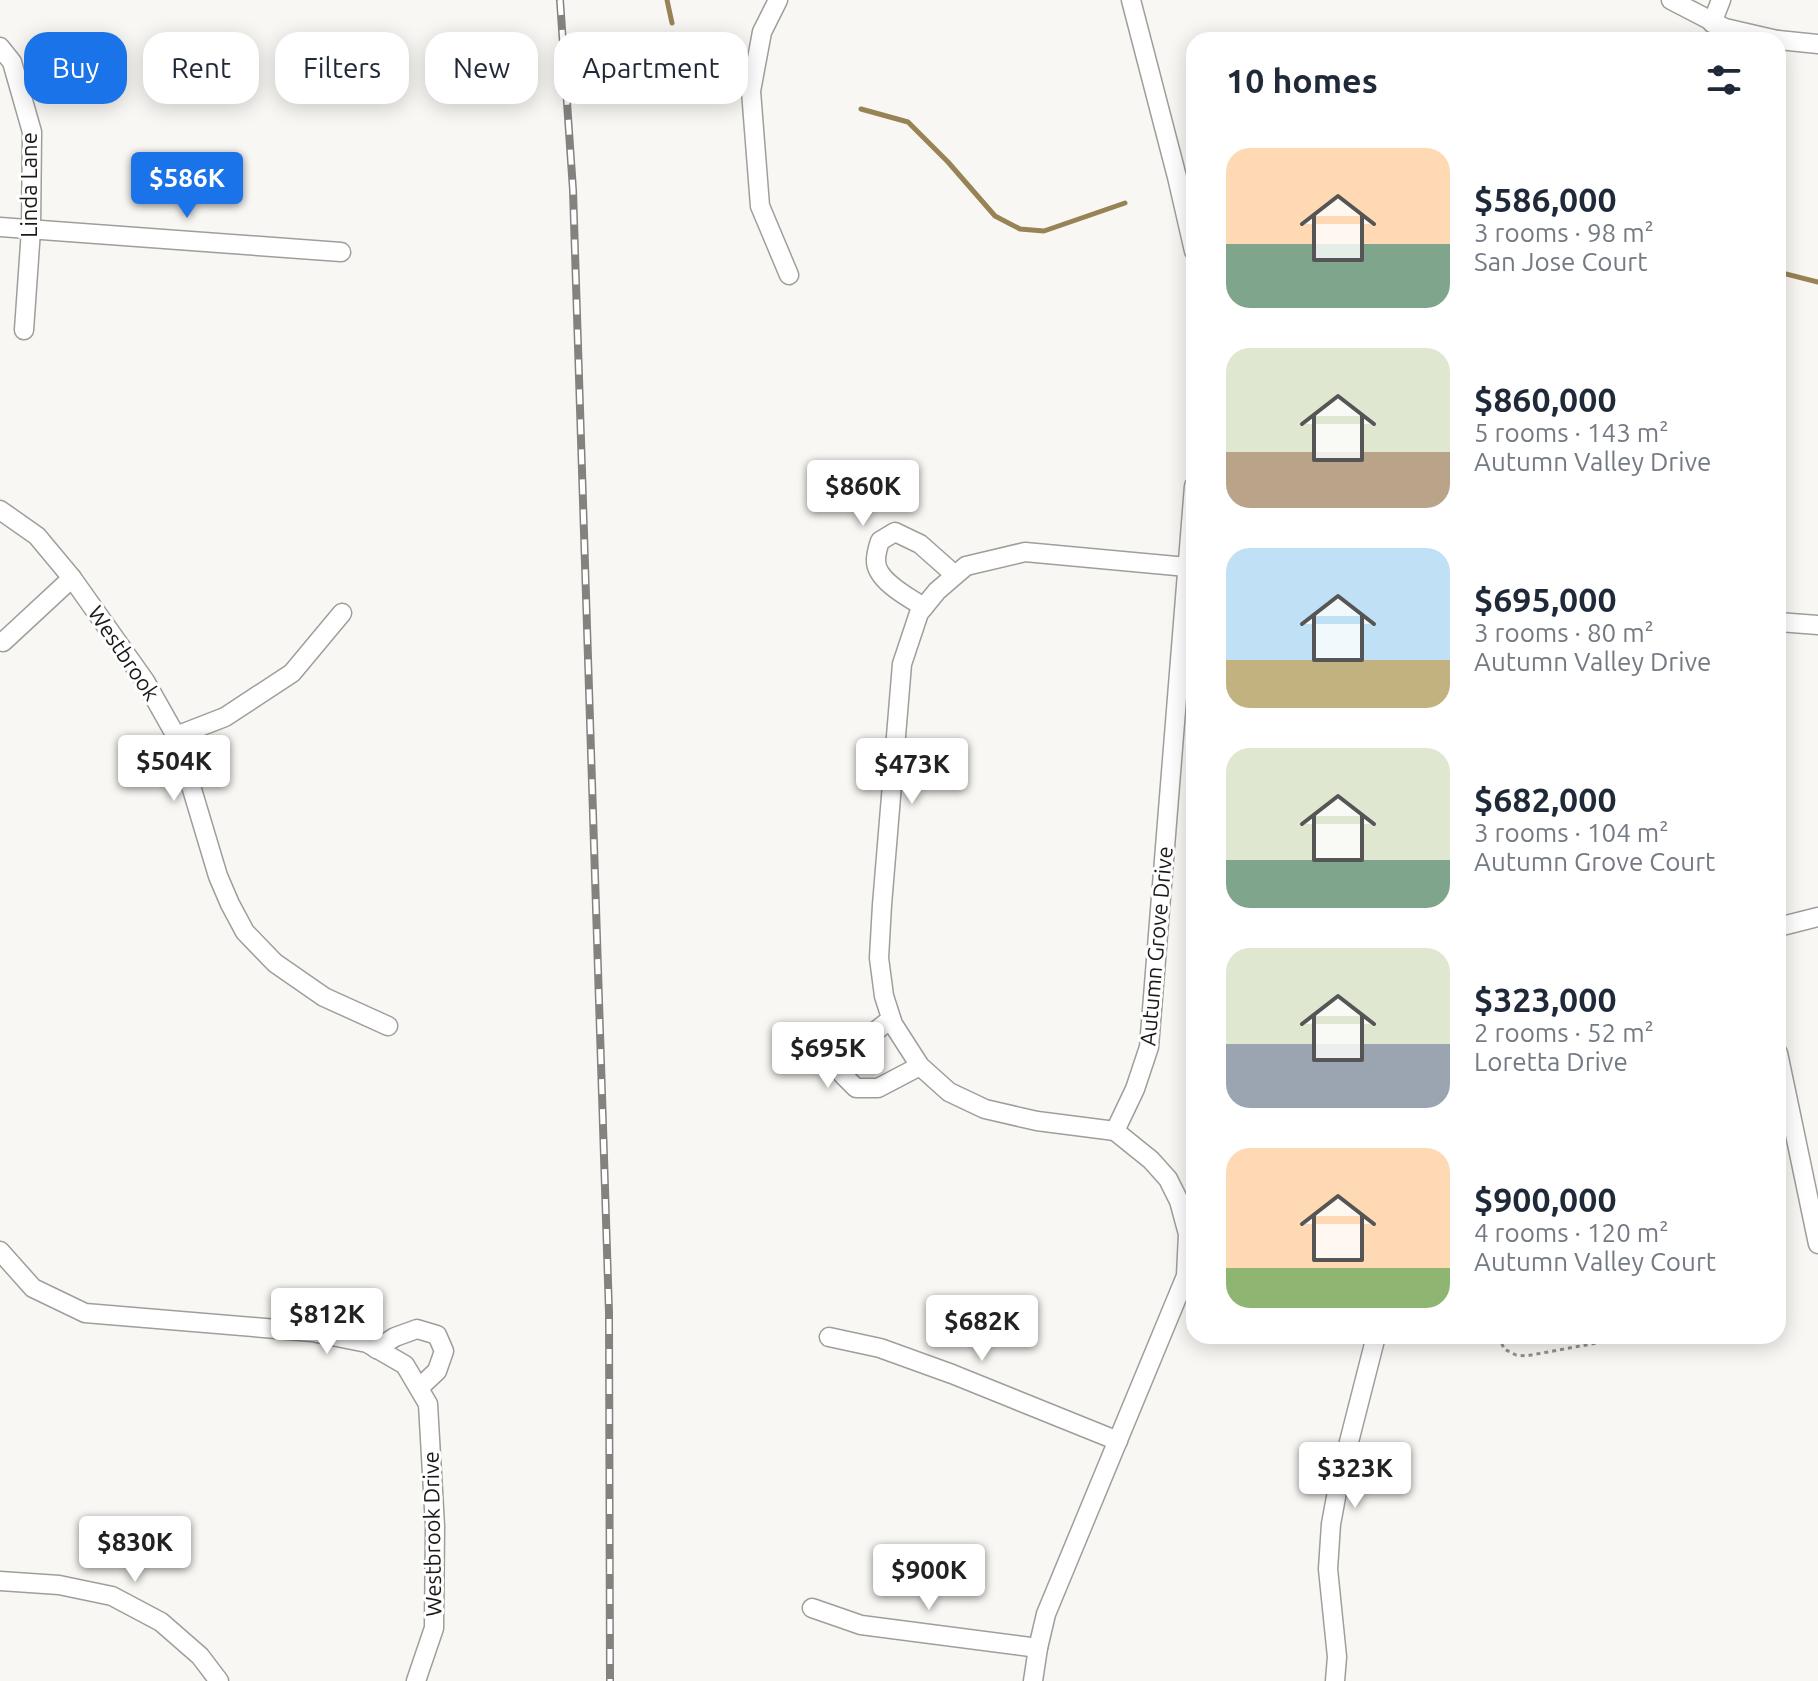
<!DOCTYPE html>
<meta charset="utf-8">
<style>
body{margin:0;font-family:Ubuntu,sans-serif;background:#f6f6f7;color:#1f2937;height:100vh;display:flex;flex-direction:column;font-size:30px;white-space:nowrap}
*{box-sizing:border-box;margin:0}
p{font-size:26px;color:#747a83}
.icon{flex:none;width:44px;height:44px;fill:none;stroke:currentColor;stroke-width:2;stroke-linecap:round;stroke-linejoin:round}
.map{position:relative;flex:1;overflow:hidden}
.details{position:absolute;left:1186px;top:32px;width:600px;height:1312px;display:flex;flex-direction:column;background:#fff;border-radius:24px;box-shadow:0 4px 20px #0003}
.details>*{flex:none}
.top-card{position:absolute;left:24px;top:32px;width:760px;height:72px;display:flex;gap:16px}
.price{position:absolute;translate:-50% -68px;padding:0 18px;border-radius:8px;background:#fff;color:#222;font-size:26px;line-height:52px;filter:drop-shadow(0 2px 4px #0008)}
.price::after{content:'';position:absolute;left:50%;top:48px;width:24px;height:18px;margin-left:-12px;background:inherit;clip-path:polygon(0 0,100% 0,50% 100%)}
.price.current{background:#1a73e8;color:#fff}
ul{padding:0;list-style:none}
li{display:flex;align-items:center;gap:24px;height:200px;padding:0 40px}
li span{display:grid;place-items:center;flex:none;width:224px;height:160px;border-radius:24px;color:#555}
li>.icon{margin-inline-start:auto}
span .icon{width:96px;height:96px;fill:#fffc;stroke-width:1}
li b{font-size:34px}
h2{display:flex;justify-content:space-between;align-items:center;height:96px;padding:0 40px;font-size:34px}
.tag{padding:0 28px;border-radius:24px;background:#fff;box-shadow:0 4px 20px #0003;font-size:28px;line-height:72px}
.tag.current{background:#1a73e8;color:#fff}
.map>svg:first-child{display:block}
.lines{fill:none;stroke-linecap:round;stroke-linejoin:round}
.stream{stroke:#978355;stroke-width:5}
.minor-casing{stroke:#a09e9a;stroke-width:21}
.path{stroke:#92918e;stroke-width:3;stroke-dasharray:4 4;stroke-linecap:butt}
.minor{stroke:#fff;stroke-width:18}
.rail-casing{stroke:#83827f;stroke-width:8}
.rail{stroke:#fff;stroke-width:5;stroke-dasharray:15;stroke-linecap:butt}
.labels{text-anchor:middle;stroke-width:6;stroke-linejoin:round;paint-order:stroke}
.street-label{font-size:22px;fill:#1a1918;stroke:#fff}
</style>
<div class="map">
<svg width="1818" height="1681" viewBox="0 0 1818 1681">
<rect width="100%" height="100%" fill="#f9f7f3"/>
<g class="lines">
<g class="stream">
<polyline points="667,0 672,23"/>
<polyline points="861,109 908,122 948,162 995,216 1020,229 1044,231 1125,203"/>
<polyline points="1778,272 1818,282"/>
</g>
<defs>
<g id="minor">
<polyline points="778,0 762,32 751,91 760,206 789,275"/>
<polyline points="1131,0 1177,177 1194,251"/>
<polyline points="1671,0 1725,28 1777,40"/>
<polyline points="1712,23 1721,0"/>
<polyline points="1778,40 1818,44"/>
<polyline points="0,47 12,62 32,132 31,230 24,330"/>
<polyline points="0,227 341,252"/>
<polyline points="0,510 37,536 72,578 145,681 176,736 218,876 230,904 245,932 275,963 324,997 388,1026"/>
<path d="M924 607C909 598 875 580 876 560 876 554 878 547 880 541L895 532 920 544 955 575"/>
<polyline points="1778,622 1818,625"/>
<polyline points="3,642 72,578"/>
<polyline points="176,736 225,717 292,673 342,613"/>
<polyline points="1778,927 1818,917"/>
<polyline points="891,1019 845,1055 843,1075 856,1088 878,1088 920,1066"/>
<polyline points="1778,1053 1818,1244"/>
<polyline points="1115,1131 1037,1121 985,1109 949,1092 920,1066 893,1024 884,996 879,958 882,905 902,664 919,613 937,591 966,566 1025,552 1187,567"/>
<polyline points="0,1251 33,1288 85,1313 312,1332 367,1343 405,1365 428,1404 435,1526 434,1628 416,1681"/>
<polyline points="829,1337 880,1348 952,1374 1118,1441"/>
<polyline points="376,1349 395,1337 417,1329 437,1335 444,1351 437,1371 419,1388"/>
<polyline points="0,1581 59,1585 112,1596 161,1622 200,1656 219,1681"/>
<polyline points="812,1608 861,1625 1038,1648"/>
<polyline points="1033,1681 1038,1648 1046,1614 1186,1276 1188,1234 1179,1201 1168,1179 1151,1160 1115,1131 1135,1089 1149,1047 1194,486"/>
<polyline points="1335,1681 1337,1657 1328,1569 1331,1524 1339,1481 1376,1336"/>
</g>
</defs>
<use href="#minor" class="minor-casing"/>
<polyline class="path" points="1499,1336 1504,1349 1516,1355 1526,1356 1613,1340 1622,1336"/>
<use href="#minor" class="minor"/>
<defs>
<polyline id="rail" points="560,0 573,190 609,1313 610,1681"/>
</defs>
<use href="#rail" class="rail-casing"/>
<use href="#rail" class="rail"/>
</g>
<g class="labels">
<g class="street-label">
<text transform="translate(29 185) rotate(-90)" y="8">Linda Lane</text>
<text transform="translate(124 653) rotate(56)" y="8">Westbrook</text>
<text transform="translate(1156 946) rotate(-85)" y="8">Autumn Grove Drive</text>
<text transform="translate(432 1534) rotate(-91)" y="8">Westbrook Drive</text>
</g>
</g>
</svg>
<b class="price current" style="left:187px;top:220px">$586K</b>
<b class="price" style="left:863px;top:528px">$860K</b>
<b class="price" style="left:174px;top:803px">$504K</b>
<b class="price" style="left:912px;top:806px">$473K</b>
<b class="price" style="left:828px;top:1090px">$695K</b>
<b class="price" style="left:327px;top:1356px">$812K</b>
<b class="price" style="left:982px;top:1363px">$682K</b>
<b class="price" style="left:1355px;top:1510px">$323K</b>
<b class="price" style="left:135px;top:1584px">$830K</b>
<b class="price" style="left:929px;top:1612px">$900K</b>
<div class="top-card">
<a class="tag current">Buy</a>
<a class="tag">Rent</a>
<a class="tag">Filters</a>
<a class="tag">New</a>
<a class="tag">Apartment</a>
</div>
<section class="details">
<h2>10 homes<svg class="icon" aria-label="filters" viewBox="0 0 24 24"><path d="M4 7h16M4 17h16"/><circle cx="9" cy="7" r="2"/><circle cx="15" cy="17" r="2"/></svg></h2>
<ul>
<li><span style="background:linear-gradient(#ffd9b3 60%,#7fa58c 0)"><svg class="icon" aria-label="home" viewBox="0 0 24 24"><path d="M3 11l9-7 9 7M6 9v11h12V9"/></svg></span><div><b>$586,000</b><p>3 rooms · 98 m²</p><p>San Jose Court</p></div></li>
<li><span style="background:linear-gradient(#dfe7d0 65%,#b9a48a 0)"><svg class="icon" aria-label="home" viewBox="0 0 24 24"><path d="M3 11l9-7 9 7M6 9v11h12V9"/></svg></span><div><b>$860,000</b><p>5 rooms · 143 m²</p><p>Autumn Valley Drive</p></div></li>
<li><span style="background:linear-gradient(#bfe0f5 70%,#c2b280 0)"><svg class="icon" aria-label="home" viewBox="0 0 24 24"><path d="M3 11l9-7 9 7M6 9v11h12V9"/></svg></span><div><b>$695,000</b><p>3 rooms · 80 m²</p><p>Autumn Valley Drive</p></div></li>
<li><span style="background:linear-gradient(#dfe7d0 70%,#7fa58c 0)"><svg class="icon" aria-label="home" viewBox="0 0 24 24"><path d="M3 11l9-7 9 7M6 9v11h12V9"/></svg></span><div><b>$682,000</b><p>3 rooms · 104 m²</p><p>Autumn Grove Court</p></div></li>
<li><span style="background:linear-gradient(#dfe7d0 60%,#9aa5b1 0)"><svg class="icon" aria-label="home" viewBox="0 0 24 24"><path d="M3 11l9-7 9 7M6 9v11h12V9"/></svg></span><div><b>$323,000</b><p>2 rooms · 52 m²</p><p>Loretta Drive</p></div></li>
<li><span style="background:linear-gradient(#ffd9b3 75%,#8fb573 0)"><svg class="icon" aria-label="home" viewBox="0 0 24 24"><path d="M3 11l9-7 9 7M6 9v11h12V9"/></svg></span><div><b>$900,000</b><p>4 rooms · 120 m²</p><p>Autumn Valley Court</p></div></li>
</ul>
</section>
</div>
